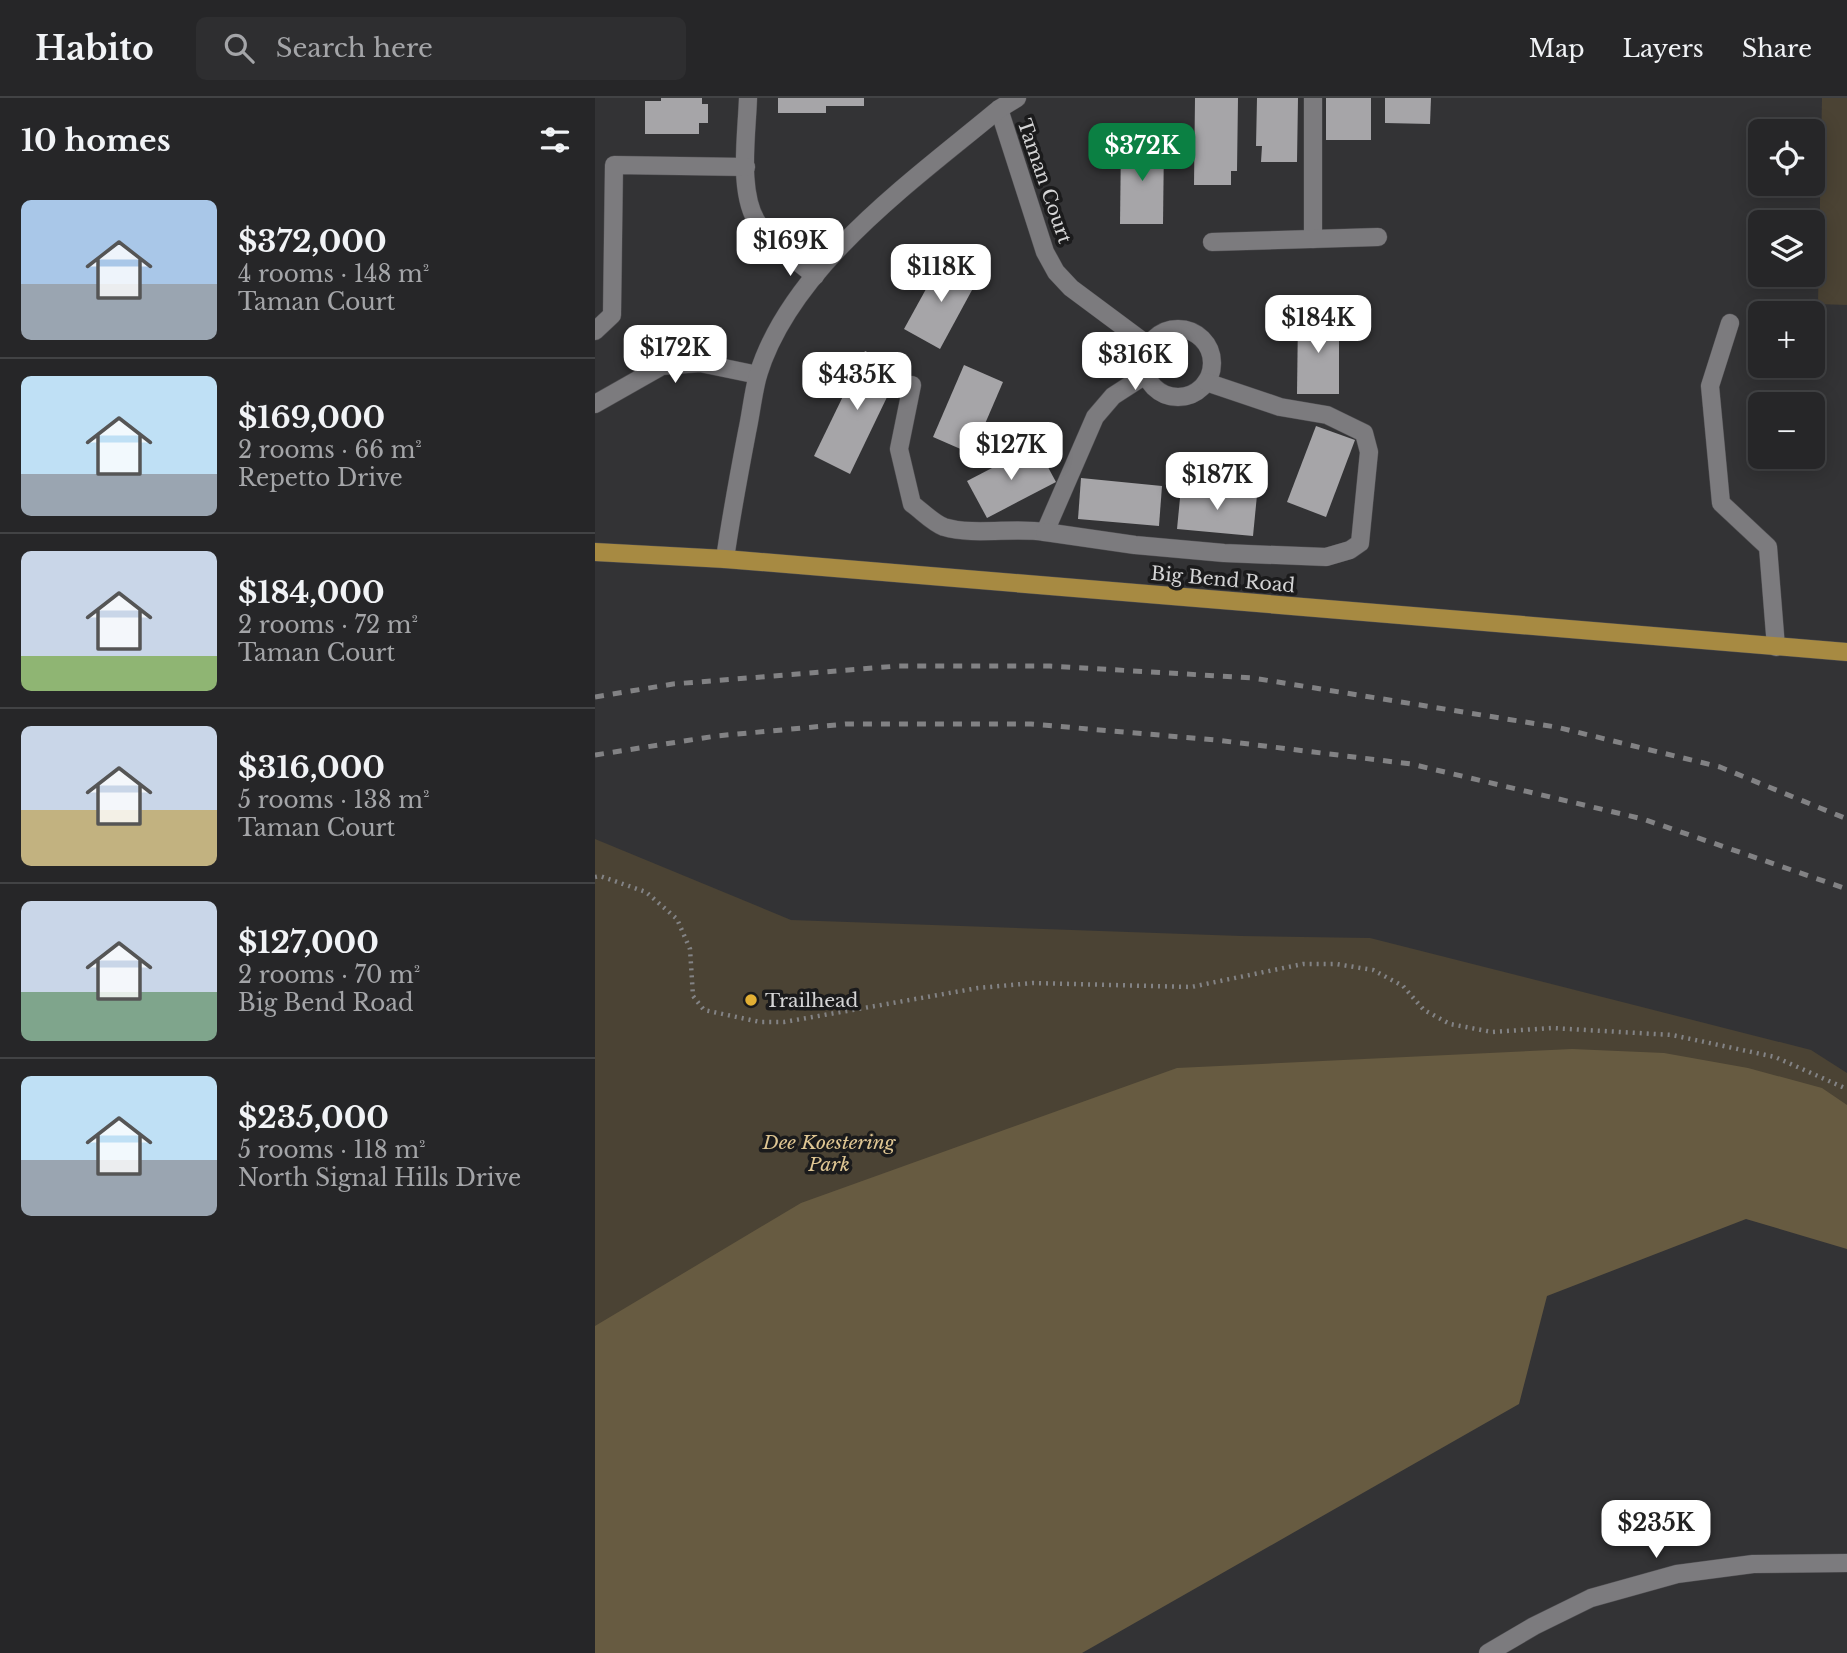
<!DOCTYPE html>
<meta charset="utf-8">
<style>
body{margin:0;font-family:"Libre Baskerville",serif;background:#2e2e30;color:#f1f3f6;height:100vh;display:flex;flex-direction:column;font-size:26px;white-space:nowrap}
*{box-sizing:border-box;margin:0}
p{font-size:23px;color:#a4a5a8}
.icon{flex:none;width:38px;height:38px;fill:none;stroke:currentColor;stroke-width:2;stroke-linecap:round;stroke-linejoin:round}
.map{position:relative;flex:1;overflow:hidden}
.side{display:flex;flex-direction:column;background:#262628;width:595px}
.side>*{flex:none}
.buttons{position:absolute;left:1153px;top:21px;display:grid;gap:14px}
.buttons a{display:grid;place-items:center;width:77px;height:77px;border-radius:10px;background:#262628;box-shadow:0 4px 18px #0003,0 0 0 2px #424345;font-size:35px}
.price{position:absolute;translate:-50% -60px;padding:0 16px;border-radius:14px;background:#fff;color:#222;font-size:23px;line-height:46px;filter:drop-shadow(0 2px 4px #0008)}
.price::after{content:'';position:absolute;left:50%;top:42px;width:21px;height:16px;margin-left:-10px;background:inherit;clip-path:polygon(0 0,100% 0,50% 100%)}
.price.selected{background:#0b8043;color:#fff}
ul{padding:0;list-style:none}
li{display:flex;align-items:center;gap:21px;height:175px;padding:0 21px}
li+li{border-top:2px solid #424345}
li span{display:grid;place-items:center;flex:none;width:196px;height:140px;border-radius:10px;color:#555}
li>.icon{margin-inline-start:auto}
span .icon{width:84px;height:84px;fill:#fffc;stroke-width:1}
li b{font-size:30px}
h2{display:flex;justify-content:space-between;align-items:center;height:84px;padding:0 21px;font-size:30px}
header{display:flex;align-items:center;gap:42px;box-sizing:border-box;height:98px;padding:0 35px;background:#262628;border-bottom:2px solid #424345}
header strong{font-size:33px}
nav{display:flex;gap:38px;margin-inline-start:auto;font-size:24px}
.search{width:490px;height:63px;background:#2e2e30;display:flex;align-items:center;gap:18px;box-sizing:border-box;padding:0 24px;border-radius:10px;color:#a4a5a8;font-size:26px}
main{display:flex;flex:1;min-height:0}
.map>svg:first-child{display:block}
.green{fill:#4b4334}
.forest{fill:#675b41}
.building{fill:#a6a5a8}
.lines{fill:none;stroke-linecap:round;stroke-linejoin:round}
.minor-casing{stroke:#4f4e51;stroke-width:19}
.major-casing{stroke:#4f4e51;stroke-width:19}
.path{stroke:#838385;stroke-width:4.5;stroke-dasharray:2 5;stroke-linecap:butt}
.minor{stroke:#7c7b7e;stroke-width:18}
.major{stroke:#a78a42;stroke-width:18}
.rail{stroke:#828284;stroke-width:5;stroke-dasharray:9 9;stroke-linecap:butt}
.poi-dot{fill:#e2af34;stroke:#1b1b1c;stroke-width:2.5}
.labels{text-anchor:middle;stroke-width:7;stroke-linejoin:round;paint-order:stroke}
.street-label{font-size:19px;fill:#d4d4d5;stroke:#1b1b1c}
.poi-label{font-size:19px;fill:#d4d4d5;stroke:#1b1b1c;text-anchor:start}
.park-label{font-size:19px;font-style:italic;fill:#dfc693;stroke:#1b1b1c}
</style>
<header>
<strong>Habito</strong>
<div class="search"><svg class="icon" aria-label="search" viewBox="0 0 24 24"><circle cx="10" cy="10" r="6"/><path d="M15 15l6 6"/></svg>Search here</div>
<nav><a>Map</a><a>Layers</a><a>Share</a></nav>
</header>
<main>
<section class="side">
<h2>10 homes<svg class="icon" aria-label="filters" viewBox="0 0 24 24"><path d="M4 7h16M4 17h16"/><circle cx="9" cy="7" r="2"/><circle cx="15" cy="17" r="2"/></svg></h2>
<ul>
<li><span style="background:linear-gradient(#a9c7e8 60%,#9aa5b1 0)"><svg class="icon" aria-label="home" viewBox="0 0 24 24"><path d="M3 11l9-7 9 7M6 9v11h12V9"/></svg></span><div><b>$372,000</b><p>4 rooms · 148 m²</p><p>Taman Court</p></div></li>
<li><span style="background:linear-gradient(#bfe0f5 70%,#9aa5b1 0)"><svg class="icon" aria-label="home" viewBox="0 0 24 24"><path d="M3 11l9-7 9 7M6 9v11h12V9"/></svg></span><div><b>$169,000</b><p>2 rooms · 66 m²</p><p>Repetto Drive</p></div></li>
<li><span style="background:linear-gradient(#c9d6e8 75%,#8fb573 0)"><svg class="icon" aria-label="home" viewBox="0 0 24 24"><path d="M3 11l9-7 9 7M6 9v11h12V9"/></svg></span><div><b>$184,000</b><p>2 rooms · 72 m²</p><p>Taman Court</p></div></li>
<li><span style="background:linear-gradient(#c9d6e8 60%,#c2b280 0)"><svg class="icon" aria-label="home" viewBox="0 0 24 24"><path d="M3 11l9-7 9 7M6 9v11h12V9"/></svg></span><div><b>$316,000</b><p>5 rooms · 138 m²</p><p>Taman Court</p></div></li>
<li><span style="background:linear-gradient(#c9d6e8 65%,#7fa58c 0)"><svg class="icon" aria-label="home" viewBox="0 0 24 24"><path d="M3 11l9-7 9 7M6 9v11h12V9"/></svg></span><div><b>$127,000</b><p>2 rooms · 70 m²</p><p>Big Bend Road</p></div></li>
<li><span style="background:linear-gradient(#bfe0f5 60%,#9aa5b1 0)"><svg class="icon" aria-label="home" viewBox="0 0 24 24"><path d="M3 11l9-7 9 7M6 9v11h12V9"/></svg></span><div><b>$235,000</b><p>5 rooms · 118 m²</p><p>North Signal Hills Drive</p></div></li>
</ul>
</section>
<div class="map">
<svg width="1252" height="1555" viewBox="0 0 1252 1555">
<rect width="100%" height="100%" fill="#333335"/>
<g class="green">
<polygon points="1227,0 1252,0 1252,207 1223,206"/>
<polygon points="0,741 196,822 646,838 775,840 1216,952 1252,975 1252,1059 0,1430"/>
</g>
<polygon class="forest" points="977,951 1069,955 1153,970 1227,990 1252,1007 1252,1151 1151,1121 952,1198 924,1306 487,1555 0,1555 0,1228 206,1105 582,970"/>
<g class="building">
<polygon points="66,0 107,0 107,6 113,6 113,25 104,25 104,36 50,36 50,3 66,3"/>
<polygon points="183,0 269,0 269,8 231,8 231,15 183,15"/>
<polygon points="600,0 643,0 642,73 636,73 636,87 599,87"/>
<polygon points="662,0 703,0 702,64 666,64 667,48 661,48"/>
<rect x="731" y="0" width="45" height="42"/>
<polygon points="790,0 836,0 835,26 790,25"/>
<polygon points="526,44 569,44 568,126 525,126"/>
<polygon points="347,162 383,181 345,251 309,231"/>
<polygon points="703,218 744,218 744,296 702,296"/>
<polygon points="270,253 306,270 255,376 219,358"/>
<polygon points="369,267 408,284 377,356 338,339"/>
<polygon points="721,328 760,342 731,419 692,404"/>
<polygon points="441,347 461,384 392,420 372,383"/>
<polygon points="486,380 567,388 564,428 483,421"/>
<polygon points="586,390 662,397 658,438 582,431"/>
</g>
<g class="lines">
<defs>
<g id="minor">
<path d="M153 0C152 36 142 97 164 127 179 147 201 162 220 178"/>
<polyline points="404,11 450,154 461,174 476,190 554,248"/>
<polyline points="718,141 718,0"/>
<polyline points="617,144 783,139"/>
<polyline points="1135,225 1115,288 1126,405 1173,449 1181,549"/>
<circle cx="583" cy="265" r="34"/>
<polyline points="0,233 17,217 19,67 151,69"/>
<path d="M317 287 304 351 317 406C327 413 338 425 349 429 379 438 419 429 450 434L500 319 518 298 552 276"/>
<polyline points="0,306 67,268 105,265 163,277"/>
<polyline points="450,434 540,447 629,455 731,459 755,452 765,445 774,354 769,335 732,317 685,309 611,284"/>
<path d="M130 461C136 418 144 376 152 334 156 316 158 295 163 277 196 168 320 81 404 11L422 0"/>
<polyline points="893,1555 939,1528 996,1500 1082,1476 1158,1466 1252,1465"/>
</g>
<polyline id="major" points="0,454 130,461 1252,554"/>
</defs>
<use href="#minor" class="minor-casing"/>
<use href="#major" class="major-casing"/>
<polyline class="path" points="0,779 5,778 51,794 82,821 95,851 98,898 109,912 165,924 189,924 383,890 438,885 596,889 708,866 741,866 778,872 808,888 829,912 855,926 897,934 957,930 1077,937 1180,959 1252,991"/>
<use href="#minor" class="minor"/>
<use href="#major" class="major"/>
<g class="rail">
<polyline points="0,599 78,586 303,568 455,568 658,580 961,629 1125,669 1252,721"/>
<polyline points="0,657 121,638 251,626 436,626 621,642 816,666 1048,721 1252,791"/>
</g>
</g>
<circle class="poi-dot" cx="156" cy="902" r="7"/>
<g class="labels">
<g class="street-label">
<text transform="translate(450 83) rotate(71)" y="7">Taman Court</text>
<text transform="translate(628 481) rotate(5)" y="7">Big Bend Road</text>
</g>
<g class="poi-label">
<text x="170" y="909">Trailhead</text>
</g>
<g class="park-label">
<text x="234" y="1051">Dee Koestering<tspan x="234" dy="22">Park</tspan></text>
</g>
</g>
</svg>
<div class="buttons">
<a><svg class="icon" aria-label="locate" viewBox="0 0 24 24"><circle cx="12" cy="12" r="6"/><path d="M12 2v4M12 18v4M2 12h4M18 12h4"/></svg></a>
<a><svg class="icon" aria-label="layers" viewBox="0 0 24 24"><path d="M12 4l9 5-9 5-9-5zM3 14l9 5 9-5"/></svg></a>
<a>+</a>
<a>−</a>
</div>
<b class="price selected" style="left:547px;top:85px">$372K</b>
<b class="price" style="left:195px;top:180px">$169K</b>
<b class="price" style="left:346px;top:206px">$118K</b>
<b class="price" style="left:723px;top:257px">$184K</b>
<b class="price" style="left:80px;top:287px">$172K</b>
<b class="price" style="left:540px;top:294px">$316K</b>
<b class="price" style="left:262px;top:314px">$435K</b>
<b class="price" style="left:416px;top:384px">$127K</b>
<b class="price" style="left:622px;top:414px">$187K</b>
<b class="price" style="left:1061px;top:1462px">$235K</b>
</div>
</main>
